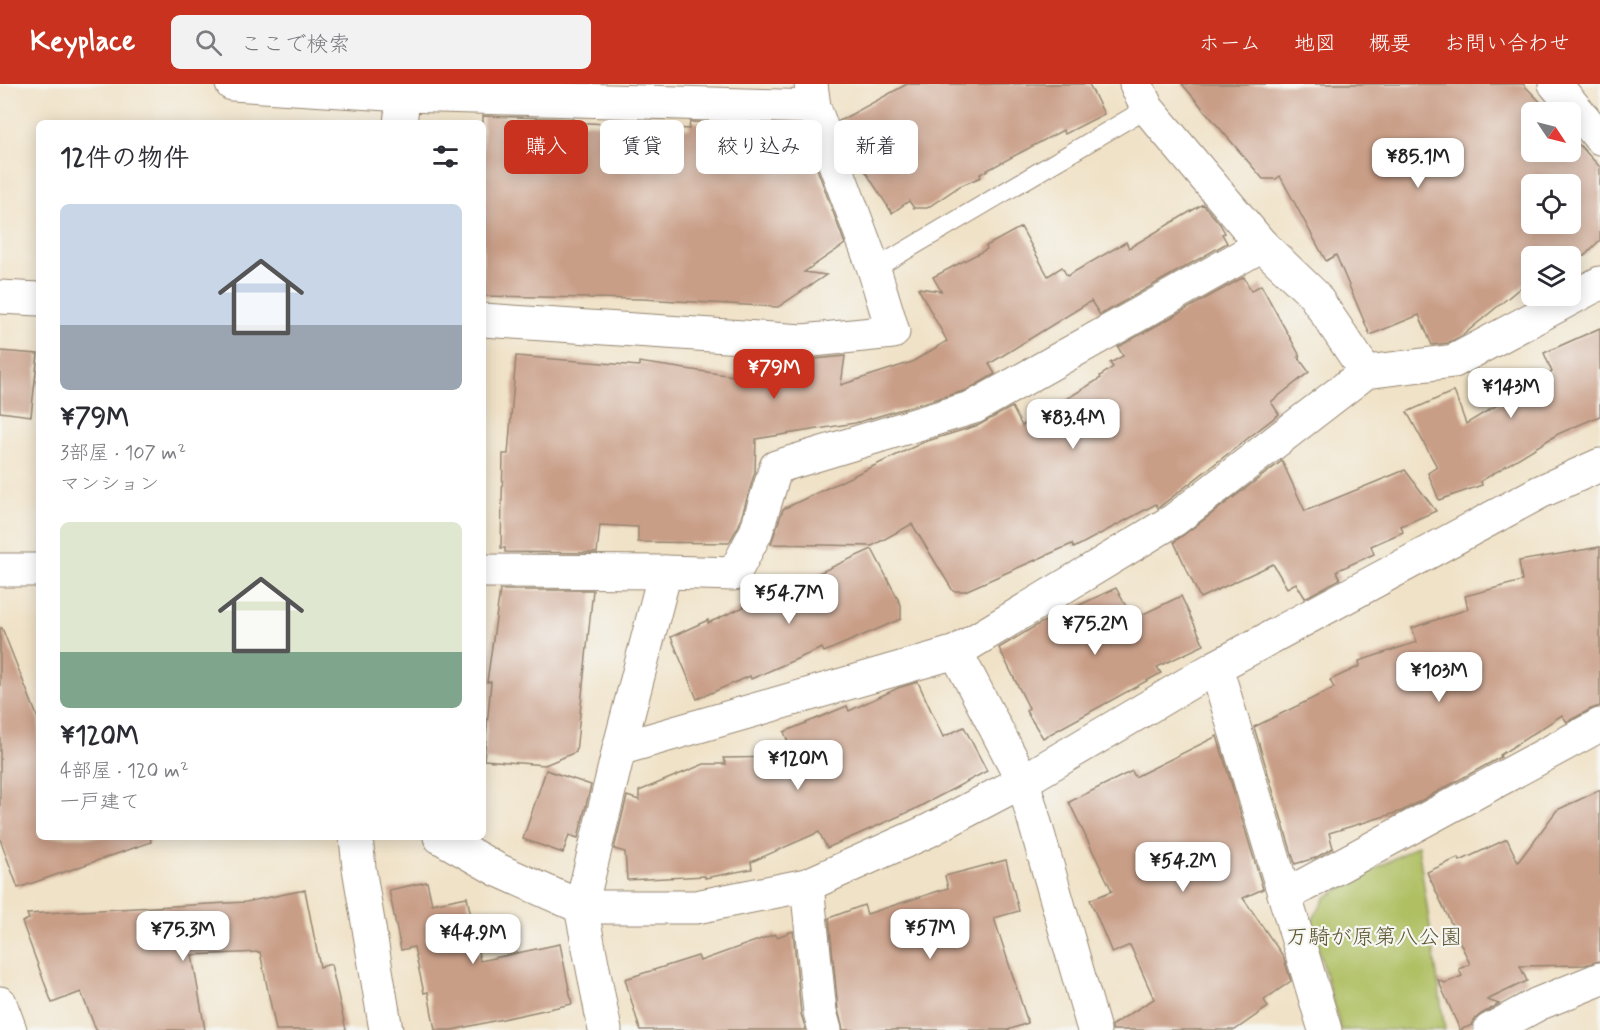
<!DOCTYPE html>
<html lang="ja">
<meta charset="utf-8">
<style>
body{margin:0;font-family:Mynerve,"Klee One",sans-serif;background:#f2f2f3;color:#2b2b33;height:100vh;display:flex;flex-direction:column;font-size:22px;white-space:nowrap}
*{box-sizing:border-box;margin:0}
p{font-size:20px;color:#7c7c81}
.icon{flex:none;width:33px;height:33px;fill:none;stroke:currentColor;stroke-width:2;stroke-linecap:round;stroke-linejoin:round}
.map{position:relative;flex:1;overflow:hidden}
.sheet{position:absolute;left:36px;top:36px;width:450px;height:720px;display:flex;flex-direction:column;background:#fff;border-radius:9px;box-shadow:0 3px 15px #0003}
.sheet>*{flex:none}
.top-card{position:absolute;left:504px;top:36px;width:570px;height:54px;display:flex;gap:12px}
.needle{width:39px;rotate:125deg}
.buttons{position:absolute;left:1521px;top:18px;display:grid;gap:12px}
.buttons a{display:grid;place-items:center;width:60px;height:60px;border-radius:9px;background:#fff;box-shadow:0 3px 15px #0003;font-size:30px}
.price{position:absolute;translate:-50% -51px;padding:0 14px;border-radius:12px;background:#fff;color:#222;font-size:20px;line-height:39px;filter:drop-shadow(0 2px 3px #0008)}
.price::after{content:'';position:absolute;left:50%;top:36px;width:18px;height:14px;margin-left:-9px;background:inherit;clip-path:polygon(0 0,100% 0,50% 100%)}
.price.active{background:#c8321e;color:#fff}
ul{padding:0;list-style:none}
li{display:grid;align-content:center;gap:12px;height:318px;padding:0 24px}
li span{display:grid;place-items:center;height:186px;border-radius:9px;color:#555}
li>.icon{margin-inline-start:auto}
span .icon{width:108px;height:108px;fill:#fffc;stroke-width:1}
li b{font-size:26px}
h2{display:flex;justify-content:space-between;align-items:center;height:72px;padding:0 24px;font-size:26px}
.chip{padding:0 21px;border-radius:9px;background:#fff;box-shadow:0 3px 15px #0003;font-size:21px;line-height:54px}
.chip.active{background:#c8321e;color:#fff}
header{display:flex;align-items:center;gap:36px;box-sizing:border-box;height:84px;padding:0 30px;background:#c8321e;color:#fff}
header strong{font-size:28px}
nav{display:flex;gap:33px;margin-inline-start:auto;font-size:21px}
.search{width:420px;height:54px;background:#f2f2f3;display:flex;align-items:center;gap:15px;box-sizing:border-box;padding:0 21px;border-radius:9px;color:#7c7c81;font-size:22px}
.map>svg:first-child{display:block}
.green{fill:#afbf62;stroke:#757440;stroke-width:1.5}
.building{fill:#c99e87;fill-rule:evenodd}
.lines{fill:none;stroke-linecap:round;stroke-linejoin:round}
.service-casing{stroke:#968672;stroke-width:20}
.minor-casing{stroke:#968672;stroke-width:35}
.tertiary-casing{stroke:#968672;stroke-width:35}
.service{stroke:#fff;stroke-width:18}
.minor{stroke:#fff;stroke-width:33}
.tertiary{stroke:#fff;stroke-width:33}
.labels{text-anchor:middle;stroke-width:4.5;stroke-linejoin:round;paint-order:stroke}
.park-label{font-size:22px;fill:#5e5732;stroke:#f6f6f2}
</style>
<header>
<strong>Keyplace</strong>
<div class="search"><svg class="icon" aria-label="search" viewBox="0 0 24 24"><circle cx="10" cy="10" r="6"/><path d="M15 15l6 6"/></svg>ここで検索</div>
<nav><a>ホーム</a><a>地図</a><a>概要</a><a>お問い合わせ</a></nav>
</header>
<div class="map">
<svg width="1600" height="946" viewBox="0 0 1600 946">
<rect width="100%" height="100%" fill="#f6f6f2"/>
<filter id="ink" filterUnits="userSpaceOnUse"><feTurbulence type="fractalNoise" baseFrequency=".0167" numOctaves="2"/><feDisplacementMap in="SourceGraphic" scale="12" xChannelSelector="R" yChannelSelector="G"/><feConvolveMatrix kernelMatrix="1 2 1 2 8 2 1 2 1" color-interpolation-filters="sRGB"/></filter>
<filter id="wash" filterUnits="userSpaceOnUse"><feTurbulence type="fractalNoise" baseFrequency=".008" numOctaves="4" result="noise"/><feDisplacementMap in="SourceGraphic" scale="24" xChannelSelector="R" yChannelSelector="G"/><feGaussianBlur stdDeviation="1.35" result="paint"/><feColorMatrix in="noise" values="0 0 0 0 0 0 0 0 0 0 0 0 0 0 0 0 0 1.4 0 .05"/><feComposite in="paint" operator="in"/></filter>
<g filter="url(#wash)">
<rect width="100%" height="100%" fill="#f0e2c7"/>
<polygon class="green" points="1418,761 1445,946 1341,946 1311,838 1326,813"/>
<g id="blocks">
<g class="building">
<polygon points="907,0 1089,0 1104,30 1065,50 1063,46 980,90 981,93 960,102 927,124 914,124 909,117 892,129 847,59 839,37"/>
<path d="M1182 0H1523L1550 28H1532V68H1570V51L1600 83V156L1584 172H1532V194L1463 251 1448 259 1432 261 1419 231 1370 251 1336 171 1326 177 1280 92 1276 95H1263ZM1532 100H1570V140H1532Z"/>
<polygon points="483,32 573,35 573,38 689,45 690,38 787,41 786,66 806,55 845,160 804,188 826,191 778,223 643,215 483,212"/>
<polygon points="1203,120 1220,140 1225,149 1222,150 1227,159 1100,231 1091,217 989,280 995,290 967,306 855,339 756,355 755,388 739,441 729,459 638,458 638,443 600,441 597,469 505,468 505,464 501,464 503,370 508,370 516,272 639,282 639,278 747,294 786,287 786,275 805,276 845,272 841,301 912,278 947,257 918,204 941,207 933,193 987,165 986,162 1021,143 1048,192 1062,183 1067,192 1126,158 1129,164"/>
<polygon points="1244,193 1251,207 1261,201 1300,272 1298,273 1309,288 1271,318 1279,330 1158,424 1156,420 1074,464 1072,460 965,507 953,507 912,440 872,462 771,460 783,425 924,358 979,341 1012,323 1022,342 1101,294 1100,292 1113,283 1110,279 1123,272 1118,263"/>
<polygon points="1600,244 1600,332 1558,350 1481,397 1482,401 1439,416 1428,389 1437,383 1407,328 1454,307 1466,340 1552,288 1544,269"/>
<polygon points="0,267 38,270 31,332 0,328"/>
<polygon points="1282,377 1305,427 1405,386 1436,427 1401,442 1403,448 1371,462 1374,470 1336,487 1340,495 1305,514 1296,499 1287,504 1273,480 1200,514 1174,458"/>
<polygon points="1600,463 1600,622 1591,625 1567,638 1562,631 1500,671 1501,673 1402,727 1329,749 1333,764 1315,774 1295,780 1254,643 1334,604 1330,596 1360,582 1359,577 1417,558 1412,544 1468,525 1465,512 1522,497 1519,477"/>
<polygon points="872,465 901,521 901,535 824,568 822,564 760,591 751,595 750,592 697,615 671,553 708,536 708,539"/>
<polygon points="1116,504 1133,535 1181,512 1204,561 1157,583 1161,589 1043,654 1026,627 1029,624 999,564 1039,540"/>
<polygon points="500,506 593,506 576,668 545,681 484,676 491,598 487,598"/>
<polygon points="0,544 2,544 39,637 39,753 150,753 151,758 18,804 0,755"/>
<polygon points="918,598 943,653 964,643 987,687 913,726 827,764 819,748 751,778 752,785 705,794 705,792 627,796 625,768 614,765 627,712 639,716 639,707 704,680 726,680 723,674 794,673 784,648 847,622 849,627 898,604"/>
<polygon points="1217,652 1263,805 1243,814 1283,872 1291,897 1264,916 1268,923 1235,946 1112,946 1112,941 1154,915 1130,861 1112,869 1090,816 1112,807 1069,718 1132,687 1135,693"/>
<polygon points="546,686 591,701 578,754 569,751 563,769 523,755"/>
<polygon points="1600,706 1600,877 1585,881 1520,882 1527,897 1487,916 1499,920 1481,930 1474,936 1472,941 1460,946 1438,896 1445,899 1462,892 1459,885 1470,880 1427,788 1458,774 1460,777 1507,755 1518,778 1557,726"/>
<polygon points="1006,776 1019,827 994,834 1028,939 1008,946 843,946 838,925 829,834 864,821 867,830 948,804 945,792"/>
<polygon points="427,798 432,820 467,813 480,877 560,860 572,920 452,946 435,946 428,908 424,909 414,863 401,866 389,806"/>
<polygon points="305,806 320,883 331,880 346,946 276,946 260,868 192,871 205,946 96,946 81,908 52,919 22,838 29,835 27,830 246,818"/>
<polygon points="793,847 801,930 806,946 640,946 625,895 698,872 700,877 775,850 777,853"/>
</g>
</g>
</g>
<g filter="url(#ink)">
<use href="#blocks" fill-opacity="0" stroke="#968672" stroke-width="1.5"/>
<g class="lines">
<defs>
<polyline id="service" points="874,185 1147,24"/>
<g id="minor">
<polyline points="232,0 403,11 814,23"/>
<polyline points="1136,0 1147,24 1262,161 1314,211 1366,288"/>
<polyline points="1555,0 1600,54"/>
<polyline points="400,39 405,0"/>
<polyline points="0,213 39,215"/>
<polyline points="483,236 803,257 893,248 874,185 814,23 811,0"/>
<polyline points="483,487 665,488 734,490 756,448 776,383 974,323 1262,161"/>
<polyline points="956,568 1023,697 1094,946"/>
<polyline points="1216,583 1325,946"/>
<polyline points="619,665 956,568 1174,436 1366,288 1454,277 1600,199"/>
<polyline points="356,753 359,784 386,946"/>
<polyline points="807,801 820,928 825,946"/>
<polyline points="1286,811 1600,641"/>
<polyline points="605,946 581,823 619,665 665,488"/>
<polyline points="1490,946 1538,920 1600,895"/>
</g>
<g id="tertiary">
<polyline points="0,486 39,486"/>
<polyline points="440,753 498,786 581,823 696,823 807,801 928,747 1023,697 1216,583 1540,408 1600,381"/>
<polyline points="0,919 10,946"/>
</g>
</defs>
<use href="#service" class="service-casing"/>
<use href="#minor" class="minor-casing"/>
<use href="#tertiary" class="tertiary-casing"/>
<use href="#service" class="service"/>
<use href="#minor" class="minor"/>
<use href="#tertiary" class="tertiary"/>
</g>
</g>
<g class="labels">
<g class="park-label">
<text x="1374" y="860">万騎が原第八公園</text>
</g>
</g>
</svg>
<div class="buttons">
<a><svg class="needle" viewBox="-14 -14 28 28"><path d="M0-13l5 13h-10z" fill="#e53935"/><path d="M0 13l5-13h-10z" fill="#7c7c81"/></svg></a>
<a><svg class="icon" aria-label="locate" viewBox="0 0 24 24"><circle cx="12" cy="12" r="6"/><path d="M12 2v4M12 18v4M2 12h4M18 12h4"/></svg></a>
<a><svg class="icon" aria-label="layers" viewBox="0 0 24 24"><path d="M12 4l9 5-9 5-9-5zM3 14l9 5 9-5"/></svg></a>
</div>
<b class="price" style="left:1418px;top:105px">¥85.1M</b>
<b class="price active" style="left:774px;top:316px">¥79M</b>
<b class="price" style="left:1511px;top:335px">¥143M</b>
<b class="price" style="left:1073px;top:366px">¥83.4M</b>
<b class="price" style="left:789px;top:541px">¥54.7M</b>
<b class="price" style="left:1095px;top:572px">¥75.2M</b>
<b class="price" style="left:1439px;top:619px">¥103M</b>
<b class="price" style="left:798px;top:707px">¥120M</b>
<b class="price" style="left:1183px;top:809px">¥54.2M</b>
<b class="price" style="left:930px;top:876px">¥57M</b>
<b class="price" style="left:183px;top:878px">¥75.3M</b>
<b class="price" style="left:473px;top:881px">¥44.9M</b>
<div class="top-card">
<a class="chip active">購入</a>
<a class="chip">賃貸</a>
<a class="chip">絞り込み</a>
<a class="chip">新着</a>
</div>
<section class="sheet">
<h2>12件の物件<svg class="icon" aria-label="filters" viewBox="0 0 24 24"><path d="M4 7h16M4 17h16"/><circle cx="9" cy="7" r="2"/><circle cx="15" cy="17" r="2"/></svg></h2>
<ul>
<li><span style="background:linear-gradient(#c9d6e8 65%,#9aa5b1 0)"><svg class="icon" aria-label="home" viewBox="0 0 24 24"><path d="M3 11l9-7 9 7M6 9v11h12V9"/></svg></span><div><b>¥79M</b><p>3部屋 · 107 m²</p><p>マンション</p></div></li>
<li><span style="background:linear-gradient(#dfe7d0 70%,#7fa58c 0)"><svg class="icon" aria-label="home" viewBox="0 0 24 24"><path d="M3 11l9-7 9 7M6 9v11h12V9"/></svg></span><div><b>¥120M</b><p>4部屋 · 120 m²</p><p>一戸建て</p></div></li>
</ul>
</section>
</div>
